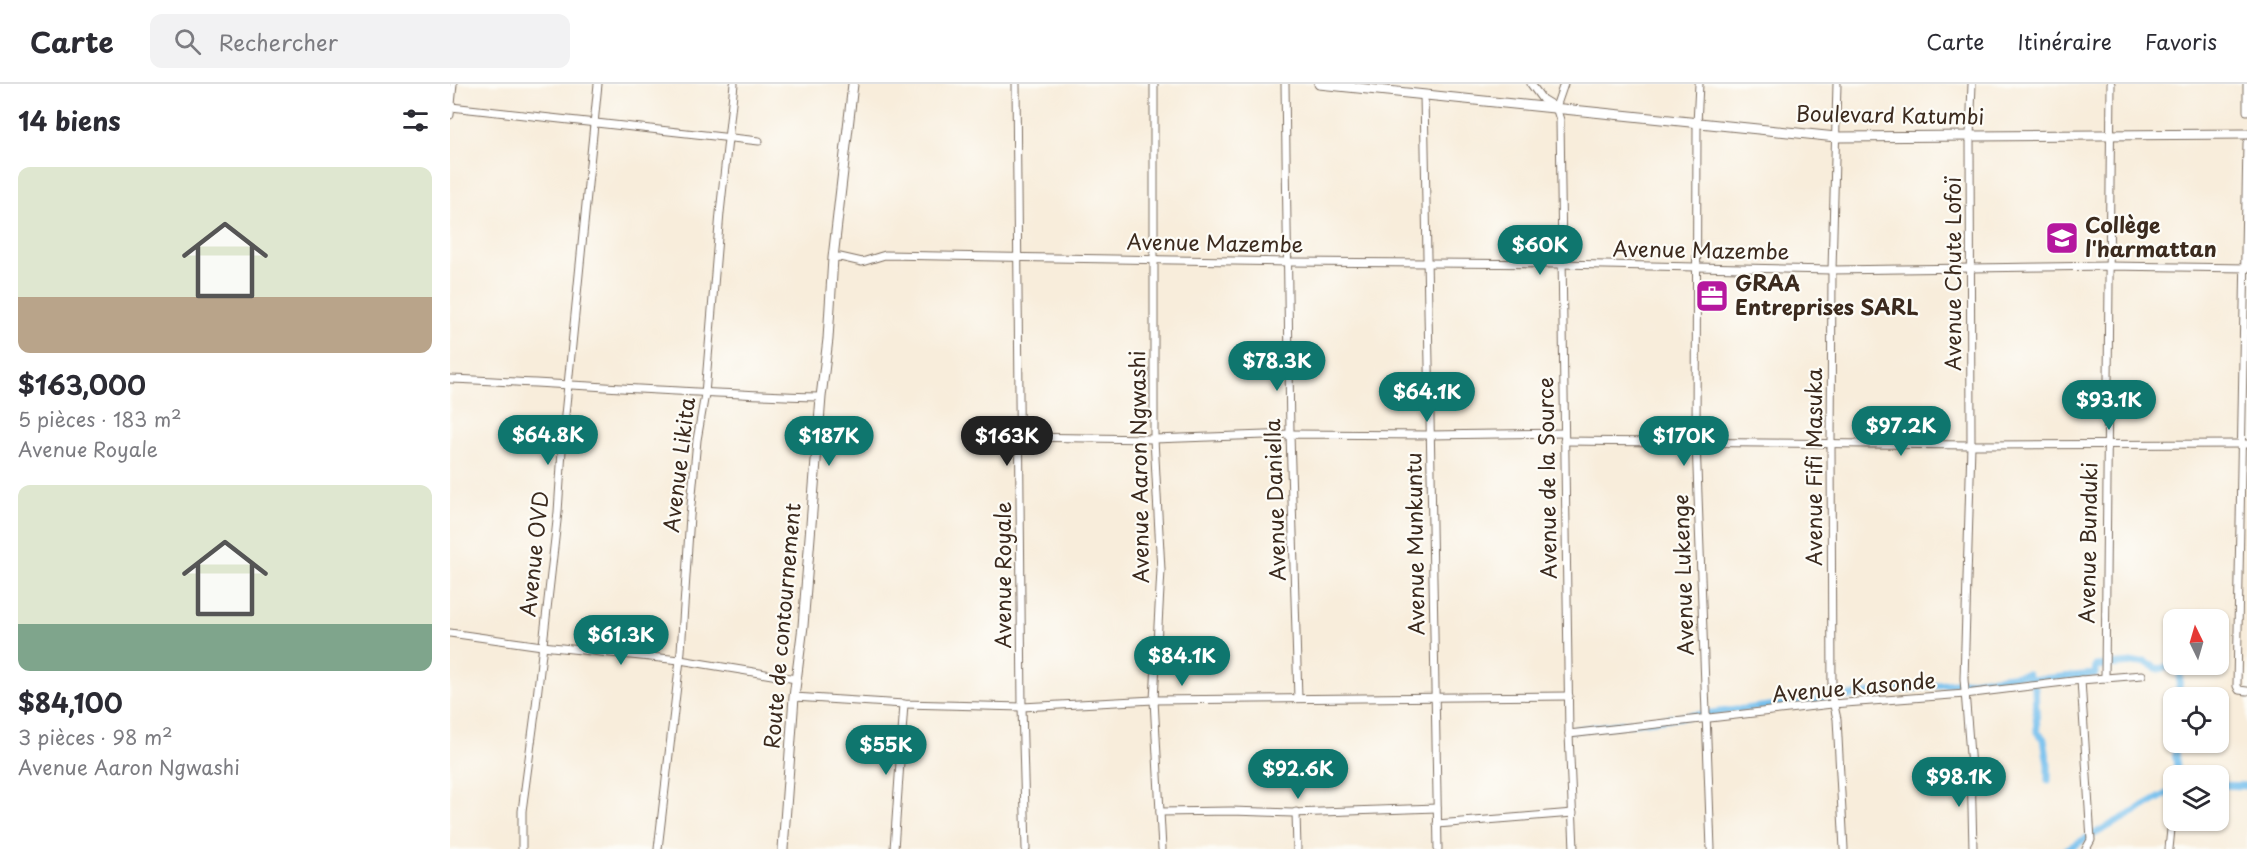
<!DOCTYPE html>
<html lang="fr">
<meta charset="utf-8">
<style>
body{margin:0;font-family:"Playpen Sans",sans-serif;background:#f2f2f3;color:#2b2b33;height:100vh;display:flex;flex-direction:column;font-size:22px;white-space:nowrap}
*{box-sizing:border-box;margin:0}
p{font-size:20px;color:#7c7c81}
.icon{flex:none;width:33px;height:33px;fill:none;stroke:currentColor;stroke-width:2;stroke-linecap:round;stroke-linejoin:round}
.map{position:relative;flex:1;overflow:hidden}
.side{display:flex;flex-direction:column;background:#fff;width:450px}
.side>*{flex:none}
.needle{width:39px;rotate:355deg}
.buttons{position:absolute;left:1713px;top:525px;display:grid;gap:12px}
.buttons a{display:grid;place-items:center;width:66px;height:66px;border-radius:12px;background:#fff;box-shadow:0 2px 4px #0004;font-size:30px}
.price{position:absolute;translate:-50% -51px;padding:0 14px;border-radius:21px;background:#0f766e;color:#fff;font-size:20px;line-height:39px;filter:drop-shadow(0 2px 3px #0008)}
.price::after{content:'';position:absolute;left:50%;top:36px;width:18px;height:14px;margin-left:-9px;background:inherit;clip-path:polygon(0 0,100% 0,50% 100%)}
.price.on{background:#222;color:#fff}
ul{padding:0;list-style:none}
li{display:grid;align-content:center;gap:12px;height:318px;padding:0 18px}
li span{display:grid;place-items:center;height:186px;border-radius:12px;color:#555}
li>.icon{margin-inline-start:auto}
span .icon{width:108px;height:108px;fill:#fffc;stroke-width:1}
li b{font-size:26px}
h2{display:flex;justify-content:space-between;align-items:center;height:72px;padding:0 18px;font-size:26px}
header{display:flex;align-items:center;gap:36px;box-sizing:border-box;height:84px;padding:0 30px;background:#fff;border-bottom:2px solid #e1e1e2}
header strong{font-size:28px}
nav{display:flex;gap:33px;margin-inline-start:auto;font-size:21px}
.search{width:420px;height:54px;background:#f2f2f3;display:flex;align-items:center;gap:15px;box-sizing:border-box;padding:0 21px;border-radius:12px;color:#7c7c81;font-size:22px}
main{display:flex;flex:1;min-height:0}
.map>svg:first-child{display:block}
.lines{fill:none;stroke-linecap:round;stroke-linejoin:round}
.canal{stroke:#74bfed;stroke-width:7}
.minor-casing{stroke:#7d6e60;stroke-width:9}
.tertiary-casing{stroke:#7d6e60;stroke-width:11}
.minor{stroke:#fff;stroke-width:7}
.tertiary{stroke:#fff;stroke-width:9}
.labels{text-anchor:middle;stroke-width:4.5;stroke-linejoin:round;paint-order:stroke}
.street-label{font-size:21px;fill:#3b2a1e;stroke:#fdfcf7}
.poi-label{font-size:21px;font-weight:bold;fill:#3b2a1e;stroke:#fdfcf7;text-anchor:start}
</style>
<header>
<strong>Carte</strong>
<div class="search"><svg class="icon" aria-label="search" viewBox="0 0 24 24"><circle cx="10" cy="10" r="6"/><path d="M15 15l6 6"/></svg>Rechercher</div>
<nav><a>Carte</a><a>Itinéraire</a><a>Favoris</a></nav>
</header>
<main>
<section class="side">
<h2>14 biens<svg class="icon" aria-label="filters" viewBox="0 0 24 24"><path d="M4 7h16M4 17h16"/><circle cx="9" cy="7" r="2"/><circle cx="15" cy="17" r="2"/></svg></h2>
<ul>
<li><span style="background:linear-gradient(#dfe7d0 70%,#b9a48a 0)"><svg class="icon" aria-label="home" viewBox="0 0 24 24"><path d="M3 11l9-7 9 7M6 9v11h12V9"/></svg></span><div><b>$163,000</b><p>5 pièces · 183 m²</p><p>Avenue Royale</p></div></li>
<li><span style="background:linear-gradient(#dfe7d0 75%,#7fa58c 0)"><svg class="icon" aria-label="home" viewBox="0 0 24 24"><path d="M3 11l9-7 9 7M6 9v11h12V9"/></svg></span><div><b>$84,100</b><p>3 pièces · 98 m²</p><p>Avenue Aaron Ngwashi</p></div></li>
</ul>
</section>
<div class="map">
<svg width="1797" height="765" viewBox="0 0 1797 765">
<rect width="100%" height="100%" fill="#fdfcf7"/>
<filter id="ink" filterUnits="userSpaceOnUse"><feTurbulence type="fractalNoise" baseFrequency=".0167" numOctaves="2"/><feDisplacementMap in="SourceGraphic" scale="12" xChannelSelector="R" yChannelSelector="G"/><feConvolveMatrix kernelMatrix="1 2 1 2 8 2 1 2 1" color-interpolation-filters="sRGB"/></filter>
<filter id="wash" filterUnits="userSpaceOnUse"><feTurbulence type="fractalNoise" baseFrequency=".008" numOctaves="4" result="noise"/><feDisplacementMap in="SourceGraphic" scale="24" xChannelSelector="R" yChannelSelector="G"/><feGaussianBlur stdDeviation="1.35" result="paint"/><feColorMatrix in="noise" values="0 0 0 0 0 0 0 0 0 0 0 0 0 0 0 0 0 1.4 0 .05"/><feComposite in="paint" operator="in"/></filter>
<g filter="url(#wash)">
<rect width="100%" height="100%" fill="#f8eddb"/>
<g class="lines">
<g class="canal">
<polyline points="1582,598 1585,605 1587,648 1594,655 1598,681 1598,696"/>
<polyline points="1123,646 1578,590 1580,596 1645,590 1646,582 1695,578 1708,585 1731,581 1728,614"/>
<polyline points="1724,658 1728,692"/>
<polyline points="1768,701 1797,702"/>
<polyline points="1617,765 1724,706"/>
</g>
</g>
</g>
<g filter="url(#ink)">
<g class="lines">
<defs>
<g id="minor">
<polyline points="566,0 572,623 576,765"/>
<polyline points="704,0 704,355 711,486 704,616 712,765"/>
<polyline points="835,0 840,350 848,614"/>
<polyline points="1081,0 1092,15 1105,23"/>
<polyline points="1249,0 1247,40 1246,357 1261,765"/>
<polyline points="1387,0 1382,186 1381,359 1382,613 1387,635 1394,765"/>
<polyline points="1522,0 1520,52 1521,361 1514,595 1521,683 1523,765"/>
<polyline points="1797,0 1797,27"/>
<polyline points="974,11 988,765"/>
<polyline points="1,23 309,57"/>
<polyline points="1106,23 1110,36 1119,650 1124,765"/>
<polyline points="1106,23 1114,0"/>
<polyline points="0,31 3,0"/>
<polyline points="1797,59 1787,602 1789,606 1797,607"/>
<polyline points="383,174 390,173 412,178 435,171 839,178 1110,180 1382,186 1658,182 1797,184"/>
<path d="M0 295C124 300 247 310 371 313"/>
<polyline points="569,353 704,355 840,350 980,351 1114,349"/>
<polyline points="1114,357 1521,361 1797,360"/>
<polyline points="0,549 92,562 230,576 346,595"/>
<polyline points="1655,594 1661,0"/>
<polyline points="1631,596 1641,756 1636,765"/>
<polyline points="344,613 454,620 572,623 704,616 1119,612"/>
<polyline points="1119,650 1382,620 1515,610 1631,596 1692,591"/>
<polyline points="710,728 781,727 842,729 987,724"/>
<polyline points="846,728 847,765"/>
<polyline points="987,740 1123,729"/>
<polyline points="72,765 72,727 86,622 108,428 113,351 148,0"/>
<polyline points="208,765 231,567 240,432 247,356 255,310 270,129 284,0"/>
<polyline points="444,765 454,620"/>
<polyline points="1719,765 1721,745"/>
</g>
<g id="tertiary">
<polyline points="869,0 1386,53 1797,50"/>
<polyline points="333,765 344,613 353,542 371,313 378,255 383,174 403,0"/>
</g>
</defs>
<use href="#minor" class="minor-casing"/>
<use href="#tertiary" class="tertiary-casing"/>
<use href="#minor" class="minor"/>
<use href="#tertiary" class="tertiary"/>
</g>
</g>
<defs>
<symbol id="school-square" viewBox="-11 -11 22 22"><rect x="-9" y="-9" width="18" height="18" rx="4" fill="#b5179e" stroke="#fdfcf7"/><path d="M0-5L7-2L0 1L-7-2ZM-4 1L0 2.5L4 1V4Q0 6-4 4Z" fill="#fff"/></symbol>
<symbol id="office-square" viewBox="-11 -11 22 22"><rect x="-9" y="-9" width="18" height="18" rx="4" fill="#b5179e" stroke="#fdfcf7"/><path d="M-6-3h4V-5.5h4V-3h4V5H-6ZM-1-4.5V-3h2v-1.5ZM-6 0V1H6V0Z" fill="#fff"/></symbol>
</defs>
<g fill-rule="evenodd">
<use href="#school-square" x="1593" y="135" width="38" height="38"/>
<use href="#office-square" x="1243" y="193" width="38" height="38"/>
</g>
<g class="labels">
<g class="street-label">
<text transform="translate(1440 32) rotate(1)" y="7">Boulevard Katumbi</text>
<text transform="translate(765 160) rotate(1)" y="7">Avenue Mazembe</text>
<text transform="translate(1251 167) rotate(1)" y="7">Avenue Mazembe</text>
<text transform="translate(1504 190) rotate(-90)" y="7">Avenue Chute Lofoï</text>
<text transform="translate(230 381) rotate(-83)" y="7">Avenue Likita</text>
<text transform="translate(690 383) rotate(-91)" y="7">Avenue Aaron Ngwashi</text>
<text transform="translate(1365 383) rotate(-90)" y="7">Avenue Fifi Masuka</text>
<text transform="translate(1098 394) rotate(-91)" y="7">Avenue de la Source</text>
<text transform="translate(826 416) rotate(-92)" y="7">Avenue Daniella</text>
<text transform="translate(1639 459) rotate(-89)" y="7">Avenue Bunduki</text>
<text transform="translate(966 460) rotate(-91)" y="7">Avenue Munkuntu</text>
<text transform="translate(85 470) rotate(-84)" y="7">Avenue OVD</text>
<text transform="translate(554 491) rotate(-90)" y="7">Avenue Royale</text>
<text transform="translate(1234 491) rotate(-92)" y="7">Avenue Lukenge</text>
<text transform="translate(333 542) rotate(-85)" y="7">Route de contournement</text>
<text transform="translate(1404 604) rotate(-5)" y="7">Avenue Kasonde</text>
</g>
<g class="poi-label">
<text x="1635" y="149">Collège<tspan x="1635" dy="24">l'harmattan</tspan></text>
<text x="1285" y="207">GRAA<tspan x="1285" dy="24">Entreprises SARL</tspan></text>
</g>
</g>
</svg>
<div class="buttons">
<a><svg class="needle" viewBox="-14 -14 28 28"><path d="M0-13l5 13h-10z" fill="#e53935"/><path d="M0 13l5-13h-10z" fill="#7c7c81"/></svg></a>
<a><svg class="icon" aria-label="locate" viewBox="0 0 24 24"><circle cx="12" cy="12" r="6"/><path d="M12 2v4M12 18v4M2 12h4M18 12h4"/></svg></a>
<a><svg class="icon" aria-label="layers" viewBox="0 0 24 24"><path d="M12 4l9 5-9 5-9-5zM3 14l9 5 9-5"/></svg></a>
</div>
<b class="price" style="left:1090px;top:192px">$60K</b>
<b class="price" style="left:827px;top:308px">$78.3K</b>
<b class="price" style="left:977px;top:339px">$64.1K</b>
<b class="price" style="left:1659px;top:347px">$93.1K</b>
<b class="price" style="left:1451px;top:373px">$97.2K</b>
<b class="price" style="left:98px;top:382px">$64.8K</b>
<b class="price" style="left:379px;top:383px">$187K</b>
<b class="price on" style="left:557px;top:383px">$163K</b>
<b class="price" style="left:1234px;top:383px">$170K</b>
<b class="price" style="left:171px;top:582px">$61.3K</b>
<b class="price" style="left:732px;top:603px">$84.1K</b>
<b class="price" style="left:436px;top:692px">$55K</b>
<b class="price" style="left:848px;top:716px">$92.6K</b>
<b class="price" style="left:1509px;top:724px">$98.1K</b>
</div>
</main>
